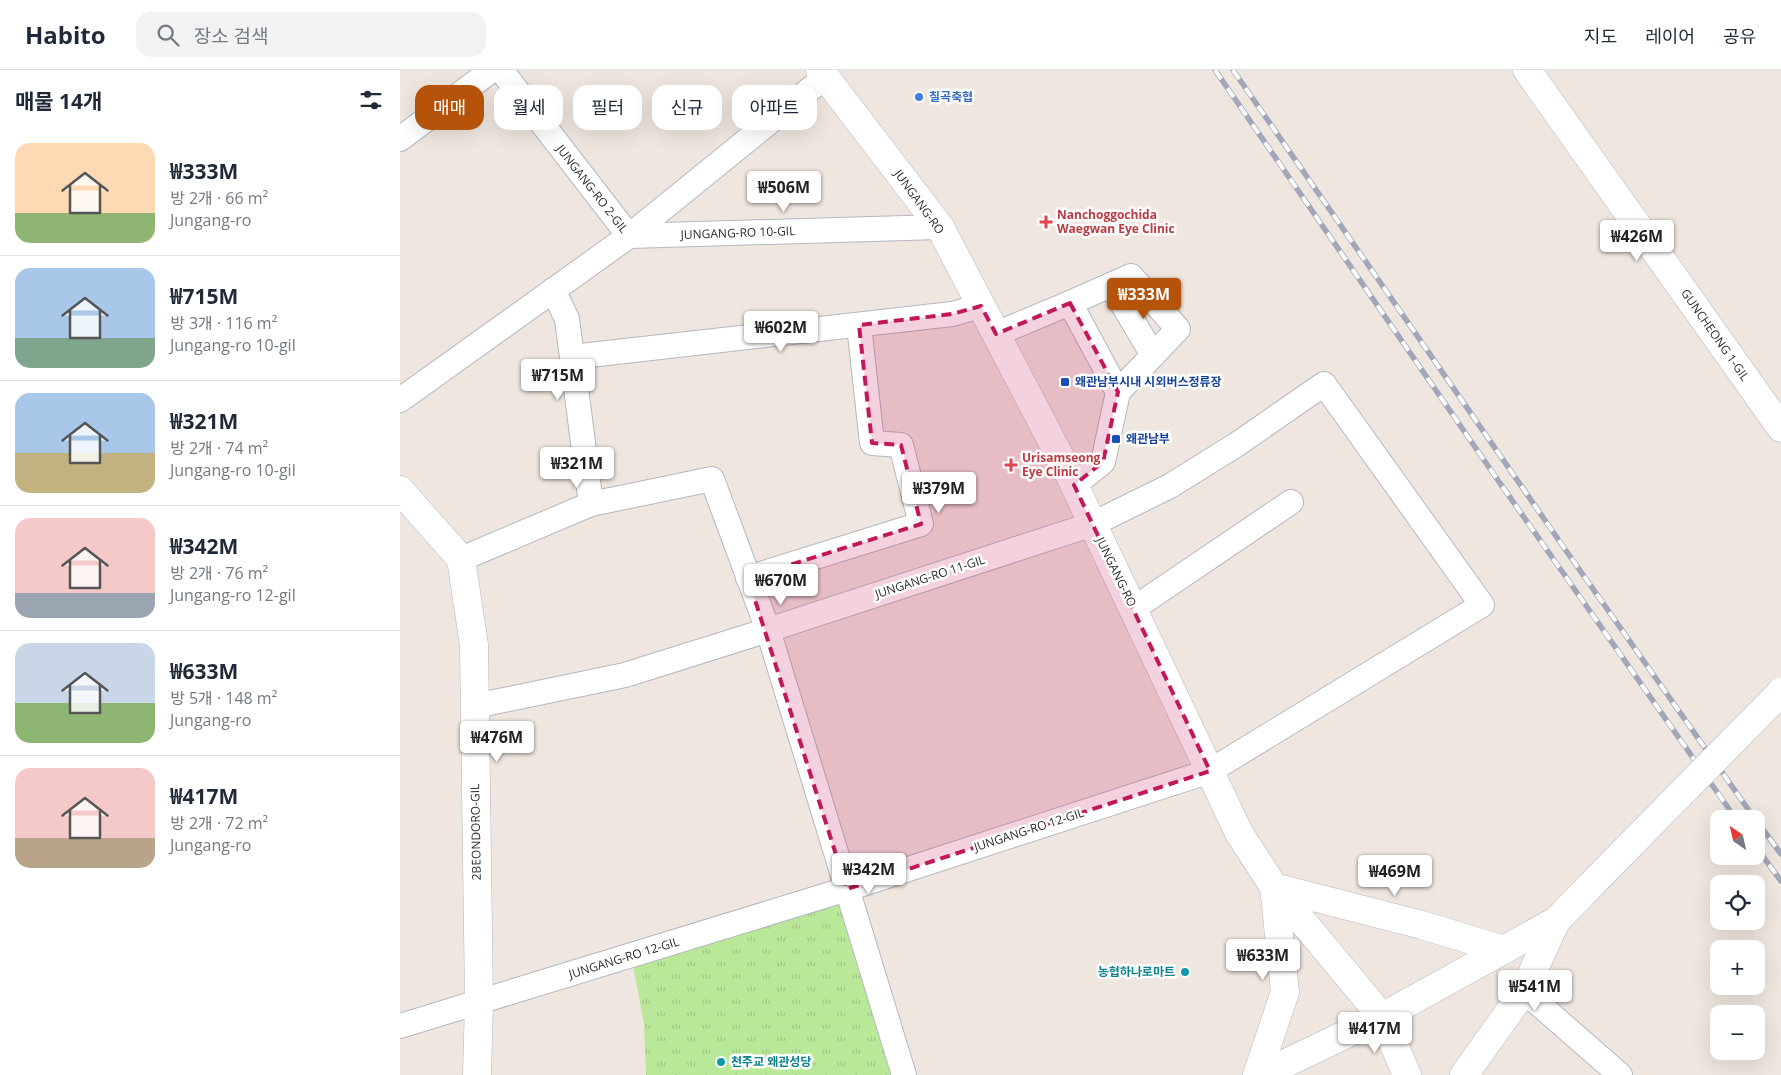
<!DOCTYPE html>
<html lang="ko">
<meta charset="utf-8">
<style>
body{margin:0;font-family:"Open Sans","Noto Sans KR",sans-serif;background:#f2f2f3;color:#1f2937;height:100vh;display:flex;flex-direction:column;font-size:19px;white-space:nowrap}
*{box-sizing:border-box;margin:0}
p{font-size:16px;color:#747a83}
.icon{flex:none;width:28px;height:28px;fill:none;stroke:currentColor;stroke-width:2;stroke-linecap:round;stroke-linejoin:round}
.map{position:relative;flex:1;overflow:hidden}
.panel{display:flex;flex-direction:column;background:#fff;width:400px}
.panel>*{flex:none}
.hud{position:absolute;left:15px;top:15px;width:475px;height:45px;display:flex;gap:10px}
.needle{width:32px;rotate:326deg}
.tools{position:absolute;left:1310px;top:740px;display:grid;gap:10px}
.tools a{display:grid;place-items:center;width:55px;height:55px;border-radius:10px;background:#fff;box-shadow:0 5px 20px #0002;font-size:25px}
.price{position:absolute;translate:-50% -42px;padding:0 11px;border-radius:5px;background:#fff;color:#222;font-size:16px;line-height:32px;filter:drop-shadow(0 1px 2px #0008)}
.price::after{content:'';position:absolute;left:50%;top:30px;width:15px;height:11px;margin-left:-8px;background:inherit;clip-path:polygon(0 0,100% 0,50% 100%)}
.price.selected{background:#b45309;color:#fff}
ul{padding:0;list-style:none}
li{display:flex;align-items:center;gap:15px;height:125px;padding:0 15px}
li+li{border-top:1px solid #e0e1e3}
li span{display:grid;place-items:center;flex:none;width:140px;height:100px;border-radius:15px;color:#555}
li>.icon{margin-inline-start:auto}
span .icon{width:60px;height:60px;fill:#fffc;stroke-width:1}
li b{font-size:21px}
h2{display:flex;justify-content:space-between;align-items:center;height:60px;padding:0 15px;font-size:21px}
.chip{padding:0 18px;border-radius:15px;background:#fff;box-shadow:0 5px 20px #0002;font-size:18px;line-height:45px}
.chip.selected{background:#b45309;color:#fff}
header{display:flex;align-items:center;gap:30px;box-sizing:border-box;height:70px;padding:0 25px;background:#fff;border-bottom:1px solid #e0e1e3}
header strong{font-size:24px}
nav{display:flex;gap:28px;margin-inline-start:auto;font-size:18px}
.search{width:350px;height:45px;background:#f2f2f3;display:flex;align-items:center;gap:12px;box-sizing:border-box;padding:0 18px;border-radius:15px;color:#747a83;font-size:19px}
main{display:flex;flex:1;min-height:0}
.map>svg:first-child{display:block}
.park{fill:url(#park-tufts)}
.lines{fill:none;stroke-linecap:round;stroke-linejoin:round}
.minor-casing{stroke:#b3b7c1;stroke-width:26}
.tertiary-casing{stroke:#b3b7c1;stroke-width:29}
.secondary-casing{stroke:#b3b7c1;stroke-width:29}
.minor{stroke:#fff;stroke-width:24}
.tertiary{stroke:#fff;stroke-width:28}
.secondary{stroke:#fff;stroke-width:28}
.rail-casing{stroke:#a1a6b8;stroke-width:5.5}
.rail{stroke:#fff;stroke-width:4;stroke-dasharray:11;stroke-linecap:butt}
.secondary-bridge-casing{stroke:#b3b7c1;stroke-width:29;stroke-linecap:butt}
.secondary-bridge{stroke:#fff;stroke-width:28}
.marked{fill:#c2185b;fill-opacity:0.2;stroke:#c2185b;stroke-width:4;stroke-dasharray:10 6;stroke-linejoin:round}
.shop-dot{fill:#3f7fe0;stroke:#fff;stroke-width:2}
.health-dot{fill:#e0444e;stroke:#fff;stroke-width:2}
.transit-dot{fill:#1a4fb4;stroke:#fff;stroke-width:2}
.culture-dot{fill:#0f9aa8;stroke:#fff;stroke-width:2}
.labels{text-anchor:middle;stroke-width:5;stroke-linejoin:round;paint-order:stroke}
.shop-label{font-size:12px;font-weight:bold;fill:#366cbe;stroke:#fff;text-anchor:start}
.street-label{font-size:12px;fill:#2d2d2d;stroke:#fff}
.health-label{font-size:12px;font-weight:bold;fill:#be3a42;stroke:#fff;text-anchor:start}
.transit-label{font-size:12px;font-weight:bold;fill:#164399;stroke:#fff;text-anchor:start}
.culture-label{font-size:12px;font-weight:bold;fill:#0d838f;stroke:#fff;text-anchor:end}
</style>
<header>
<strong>Habito</strong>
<div class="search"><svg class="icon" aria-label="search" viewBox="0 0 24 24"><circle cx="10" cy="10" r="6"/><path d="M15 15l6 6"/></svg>장소 검색</div>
<nav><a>지도</a><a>레이어</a><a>공유</a></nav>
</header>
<main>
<section class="panel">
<h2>매물 14개<svg class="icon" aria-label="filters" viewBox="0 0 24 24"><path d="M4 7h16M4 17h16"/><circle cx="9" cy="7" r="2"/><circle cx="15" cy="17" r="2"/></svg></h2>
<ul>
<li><span style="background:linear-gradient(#ffd9b3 70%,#8fb573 0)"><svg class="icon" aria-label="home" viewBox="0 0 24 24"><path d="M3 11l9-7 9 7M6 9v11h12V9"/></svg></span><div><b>₩333M</b><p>방 2개 · 66 m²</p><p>Jungang-ro</p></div></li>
<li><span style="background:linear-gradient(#a9c7e8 70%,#7fa58c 0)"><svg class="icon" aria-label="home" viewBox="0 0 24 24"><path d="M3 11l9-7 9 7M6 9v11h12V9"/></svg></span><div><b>₩715M</b><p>방 3개 · 116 m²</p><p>Jungang-ro 10-gil</p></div></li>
<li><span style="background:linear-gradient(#a9c7e8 60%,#c2b280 0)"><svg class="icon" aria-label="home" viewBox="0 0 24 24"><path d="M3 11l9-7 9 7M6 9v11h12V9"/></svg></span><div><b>₩321M</b><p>방 2개 · 74 m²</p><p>Jungang-ro 10-gil</p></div></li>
<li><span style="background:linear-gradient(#f6c9c9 75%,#9aa5b1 0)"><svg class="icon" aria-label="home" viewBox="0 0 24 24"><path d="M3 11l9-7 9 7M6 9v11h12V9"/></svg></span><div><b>₩342M</b><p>방 2개 · 76 m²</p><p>Jungang-ro 12-gil</p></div></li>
<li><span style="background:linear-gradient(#c9d6e8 60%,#8fb573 0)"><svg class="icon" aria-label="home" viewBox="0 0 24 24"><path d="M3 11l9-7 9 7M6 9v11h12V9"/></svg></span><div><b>₩633M</b><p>방 5개 · 148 m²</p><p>Jungang-ro</p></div></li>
<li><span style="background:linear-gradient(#f6c9c9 70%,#b9a48a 0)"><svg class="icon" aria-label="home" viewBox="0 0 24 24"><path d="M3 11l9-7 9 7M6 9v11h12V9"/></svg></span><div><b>₩417M</b><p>방 2개 · 72 m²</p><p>Jungang-ro</p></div></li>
</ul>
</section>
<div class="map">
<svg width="1381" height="1005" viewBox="0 0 1381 1005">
<defs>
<pattern id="park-tufts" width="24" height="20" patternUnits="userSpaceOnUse" patternTransform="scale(1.25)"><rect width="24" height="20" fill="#bae899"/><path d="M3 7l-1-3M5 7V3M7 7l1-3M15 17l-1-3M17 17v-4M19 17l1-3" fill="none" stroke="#a0c784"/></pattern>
</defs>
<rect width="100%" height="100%" fill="#efe7df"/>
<polygon class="park" points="447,819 504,1005 246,1005 244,954 231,885"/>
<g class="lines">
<defs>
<g id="minor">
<polyline points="101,0 229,166"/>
<polyline points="0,69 92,0"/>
<polyline points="229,166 540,157"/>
<polyline points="711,215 753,285"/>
<polyline points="153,220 167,249 191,434"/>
<polyline points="670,233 731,206 778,259 718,322"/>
<polyline points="596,264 670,233 718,322 703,392 674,415"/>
<polyline points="172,287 552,244 581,236"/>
<polyline points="0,330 229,166 425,7"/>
<polyline points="61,489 191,434 312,409 368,560 504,1005"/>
<polyline points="348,508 521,454 501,375 472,373 459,255"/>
<polyline points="733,539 891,432"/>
<polyline points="1124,921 1220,1005"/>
<polyline points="0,956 447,819 810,701 1082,535 924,314 836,375 770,416 693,454 368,560 225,605 75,636"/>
</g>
<g id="tertiary">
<polyline points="420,0 540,157 668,402 839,763 874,817 982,947 1007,1005"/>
<polyline points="1127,0 1381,358"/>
<polyline points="0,420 61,489 74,575 79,932 77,1005"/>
<polyline points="857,1005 885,922 874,817 1022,855 1104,880"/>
<polyline points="1064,1005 1124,921 1156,851"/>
</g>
<polyline id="secondary" points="861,1005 982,947 1156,851 1191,815"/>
</defs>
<use href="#minor" class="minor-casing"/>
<use href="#tertiary" class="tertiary-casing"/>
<use href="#secondary" class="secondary-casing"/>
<use href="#minor" class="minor"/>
<use href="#tertiary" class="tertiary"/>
<use href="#secondary" class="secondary"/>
<defs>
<g id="rail">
<polyline points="815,0 1095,406 1336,749"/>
<polyline points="833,0 1167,482 1355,749"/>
<polyline points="1356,750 1381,784"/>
<polyline points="1356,777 1381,811"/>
</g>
</defs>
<use href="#rail" class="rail-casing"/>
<use href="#rail" class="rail"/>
<defs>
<polyline id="secondary-bridge" points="1191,815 1381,622"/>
</defs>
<use href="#secondary-bridge" class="secondary-bridge-casing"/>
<use href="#secondary-bridge" class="secondary-bridge"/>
</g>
<path class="marked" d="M670 233 718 322 703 392 674 415 810 701 447 819 348 508 521 454 501 375 472 373 459 255 552 244 581 236 596 264Z"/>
<circle class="shop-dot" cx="519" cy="27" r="5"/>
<g class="health-dot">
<path d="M643.5 144.5h5v5h5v5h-5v5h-5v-5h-5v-5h5z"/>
<path d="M608.5 387.5h5v5h5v5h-5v5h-5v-5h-5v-5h5z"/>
</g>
<g class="transit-dot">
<rect x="660" y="307" width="10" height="10" rx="2.5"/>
<rect x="711" y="364" width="10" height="10" rx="2.5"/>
</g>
<g class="culture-dot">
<circle cx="785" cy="902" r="5"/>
<circle cx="321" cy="992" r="5"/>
</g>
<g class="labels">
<g class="shop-label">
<text x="529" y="31">칠곡축협</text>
</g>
<g class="street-label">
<text transform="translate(192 119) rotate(52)" y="4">JUNGANG-RO 2-GIL</text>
<text transform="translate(519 132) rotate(54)" y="4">JUNGANG-RO</text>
<text transform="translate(338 163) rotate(-2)" y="4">JUNGANG-RO 10-GIL</text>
<text transform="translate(1315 265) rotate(55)" y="4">GUNCHEONG 1-GIL</text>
<text transform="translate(716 502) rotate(64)" y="4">JUNGANG-RO</text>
<text transform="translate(530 507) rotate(-18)" y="4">JUNGANG-RO 11-GIL</text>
<text transform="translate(629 760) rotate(-18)" y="4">JUNGANG-RO 12-GIL</text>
<text transform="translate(76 762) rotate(-91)" y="4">2BEONDORO-GIL</text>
<text transform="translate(224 888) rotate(-17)" y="4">JUNGANG-RO 12-GIL</text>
</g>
<g class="health-label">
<text x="657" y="149">Nanchoggochida<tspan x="657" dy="14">Waegwan Eye Clinic</tspan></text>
<text x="622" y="392">Urisamseong<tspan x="622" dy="14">Eye Clinic</tspan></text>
</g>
<g class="transit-label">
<text x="675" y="316">왜관남부시내 시외버스정류장</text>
<text x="726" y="373">왜관남부</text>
</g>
<g class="culture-label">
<text x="775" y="906">농협하나로마트</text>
<text x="331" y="996" text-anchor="start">천주교 왜관성당</text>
</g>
</g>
</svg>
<div class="tools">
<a><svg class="needle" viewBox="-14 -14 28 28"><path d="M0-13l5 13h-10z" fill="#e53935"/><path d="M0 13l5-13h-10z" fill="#747a83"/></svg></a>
<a><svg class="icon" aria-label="locate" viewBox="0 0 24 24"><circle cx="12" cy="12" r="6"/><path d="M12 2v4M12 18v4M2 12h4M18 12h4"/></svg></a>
<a>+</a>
<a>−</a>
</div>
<b class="price" style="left:384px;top:143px">₩506M</b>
<b class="price" style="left:1237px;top:192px">₩426M</b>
<b class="price selected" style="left:744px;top:250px">₩333M</b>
<b class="price" style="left:381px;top:283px">₩602M</b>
<b class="price" style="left:158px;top:331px">₩715M</b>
<b class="price" style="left:177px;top:419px">₩321M</b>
<b class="price" style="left:539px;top:444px">₩379M</b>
<b class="price" style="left:381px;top:536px">₩670M</b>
<b class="price" style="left:97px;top:693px">₩476M</b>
<b class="price" style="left:469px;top:825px">₩342M</b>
<b class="price" style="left:995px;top:827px">₩469M</b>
<b class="price" style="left:863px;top:911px">₩633M</b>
<b class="price" style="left:1135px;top:942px">₩541M</b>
<b class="price" style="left:975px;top:984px">₩417M</b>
<div class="hud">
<a class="chip selected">매매</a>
<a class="chip">월세</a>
<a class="chip">필터</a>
<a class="chip">신규</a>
<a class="chip">아파트</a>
</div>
</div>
</main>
